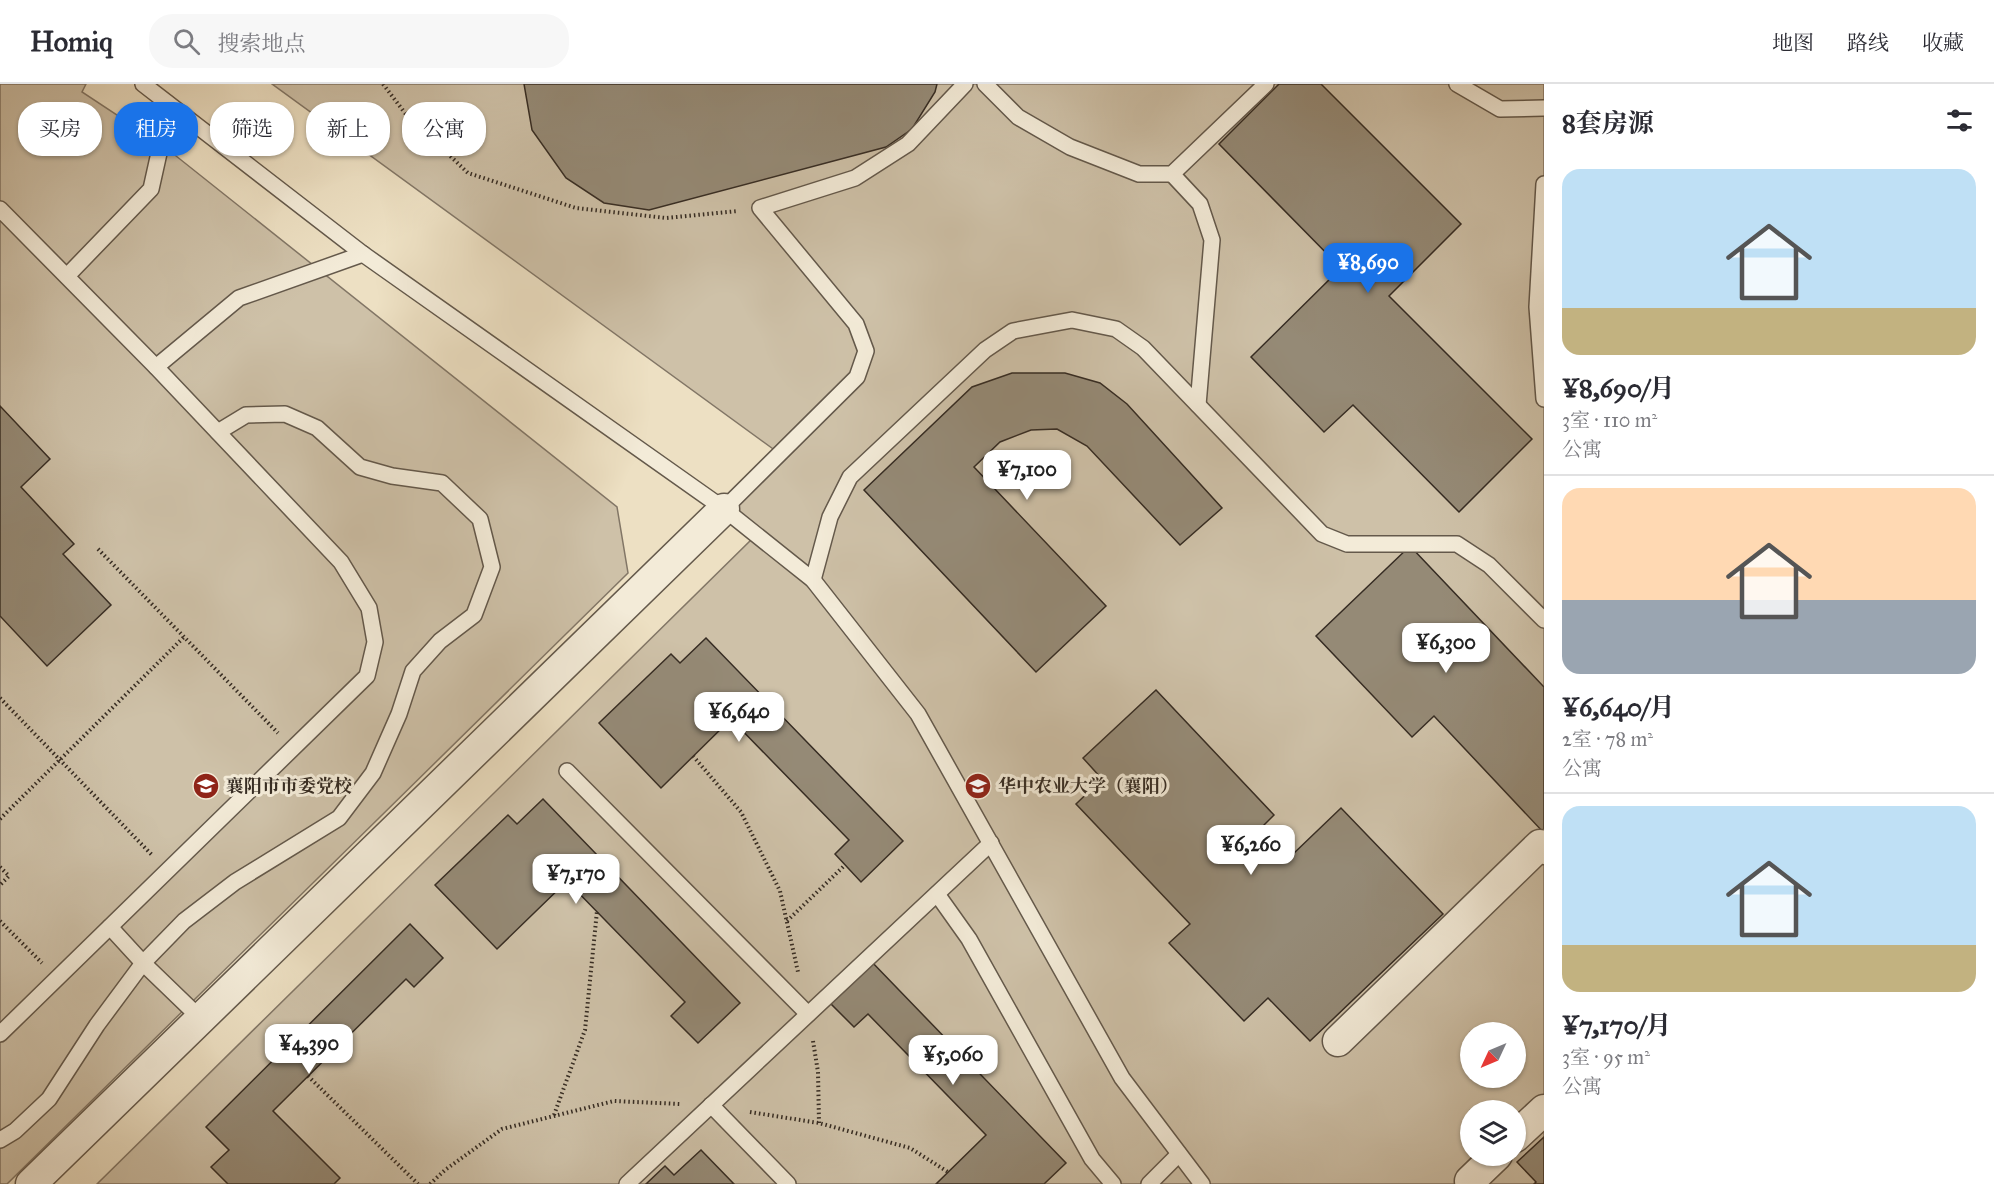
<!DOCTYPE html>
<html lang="zh">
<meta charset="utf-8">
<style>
body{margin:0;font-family:"IM FELL Great Primer","Noto Serif SC",serif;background:#f7f7f7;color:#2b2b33;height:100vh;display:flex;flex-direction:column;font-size:22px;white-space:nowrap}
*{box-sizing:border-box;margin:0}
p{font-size:20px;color:#7c7c81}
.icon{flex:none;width:33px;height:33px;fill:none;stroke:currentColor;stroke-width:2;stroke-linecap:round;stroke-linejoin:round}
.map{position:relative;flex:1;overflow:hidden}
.sheet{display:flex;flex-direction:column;background:#fff;width:450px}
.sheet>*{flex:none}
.guide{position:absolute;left:18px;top:18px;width:570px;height:54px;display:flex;gap:12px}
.needle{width:39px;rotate:226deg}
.buttons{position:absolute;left:1460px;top:938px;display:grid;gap:12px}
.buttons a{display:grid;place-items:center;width:66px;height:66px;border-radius:50%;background:#fff;box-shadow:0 2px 4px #0004;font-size:30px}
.price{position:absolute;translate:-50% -51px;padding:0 14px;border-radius:12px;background:#fff;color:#222;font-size:20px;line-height:39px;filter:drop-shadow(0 2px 3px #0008)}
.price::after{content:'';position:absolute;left:50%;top:36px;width:18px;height:14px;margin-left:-9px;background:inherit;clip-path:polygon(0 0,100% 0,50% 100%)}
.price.current{background:#1a73e8;color:#fff}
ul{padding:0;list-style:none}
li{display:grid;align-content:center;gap:12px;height:318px;padding:0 18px}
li+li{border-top:2px solid #e1e1e2}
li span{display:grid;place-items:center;height:186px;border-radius:18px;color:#555}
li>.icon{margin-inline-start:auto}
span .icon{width:108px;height:108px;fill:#fffc;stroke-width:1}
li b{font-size:26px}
h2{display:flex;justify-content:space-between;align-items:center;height:72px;padding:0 18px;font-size:26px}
.chip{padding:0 21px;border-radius:24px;background:#fff;box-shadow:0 2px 4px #0004;font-size:21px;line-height:54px}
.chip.current{background:#1a73e8;color:#fff}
header{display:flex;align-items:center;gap:36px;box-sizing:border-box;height:84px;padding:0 30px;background:#fff;border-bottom:2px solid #e1e1e2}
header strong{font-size:28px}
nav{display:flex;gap:33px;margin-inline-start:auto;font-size:21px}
.search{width:420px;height:54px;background:#f7f7f7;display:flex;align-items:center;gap:15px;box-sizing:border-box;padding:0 21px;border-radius:24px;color:#7c7c81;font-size:22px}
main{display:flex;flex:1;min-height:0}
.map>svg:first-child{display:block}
.green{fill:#cec1a8;stroke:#827666;stroke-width:1.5;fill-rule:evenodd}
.building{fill:#958a76;stroke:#362c23;stroke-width:1.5}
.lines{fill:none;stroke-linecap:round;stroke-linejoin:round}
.lane-casing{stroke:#64594b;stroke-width:18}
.street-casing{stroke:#64594b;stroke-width:33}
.path{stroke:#362c23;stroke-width:4;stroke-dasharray:1.5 3;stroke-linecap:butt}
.lane{stroke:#f3ebd8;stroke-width:15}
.street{stroke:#f3ebd8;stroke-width:30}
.labels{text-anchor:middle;stroke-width:6;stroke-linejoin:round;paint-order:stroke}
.poi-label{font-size:18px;font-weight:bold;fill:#362c23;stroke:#f3ebd8;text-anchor:start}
</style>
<header>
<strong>Homiq</strong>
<div class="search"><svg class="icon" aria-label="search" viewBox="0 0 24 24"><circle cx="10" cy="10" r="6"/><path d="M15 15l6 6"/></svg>搜索地点</div>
<nav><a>地图</a><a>路线</a><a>收藏</a></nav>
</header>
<main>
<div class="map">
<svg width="1544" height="1100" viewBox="0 0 1544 1100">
<rect width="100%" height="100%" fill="#ede0c3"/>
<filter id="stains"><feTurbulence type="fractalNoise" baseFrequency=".00333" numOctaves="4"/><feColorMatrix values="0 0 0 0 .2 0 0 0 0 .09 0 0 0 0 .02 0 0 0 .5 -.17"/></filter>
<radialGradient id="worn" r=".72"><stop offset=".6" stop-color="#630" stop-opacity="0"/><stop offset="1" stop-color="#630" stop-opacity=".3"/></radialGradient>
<g class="green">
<polygon points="0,0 86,0 82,8 161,60 617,423 628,489 7,1100 0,1100"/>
<path d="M272 0H1544V1100H97L756 451 724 425 780 370ZM1470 948H1515V993H1470ZM1470 1026H1515V1071H1470Z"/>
</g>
<g class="building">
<polygon points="524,0 937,0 935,8 912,45 886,63 649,126 604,119 566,94 532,46"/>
<polygon points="1279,0 1321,0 1461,140 1389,212 1532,355 1459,428 1353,321 1324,348 1251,273 1341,184 1219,60"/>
<polygon points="1012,289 1065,289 1100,299 1127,320 1222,424 1180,461 1087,362 1057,345 1031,346 1000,358 974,383 1106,522 1036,588 864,406 972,303"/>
<polygon points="0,322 50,375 21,403 74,460 63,470 111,521 47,582 0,532"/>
<polygon points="1410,462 1544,603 1544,749 1434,632 1412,653 1316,552"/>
<polygon points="706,554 903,757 861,798 835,770 849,756 731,635 661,704 599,639 671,570 680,579"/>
<polygon points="1156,606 1274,731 1264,741 1292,771 1341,724 1443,830 1310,957 1268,914 1244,937 1169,859 1190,840 1076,720 1102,695 1083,674"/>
<polygon points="543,715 740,919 698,959 671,932 685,918 567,797 497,865 435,801 508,731 517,740"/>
<polygon points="410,840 443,874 414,903 406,895 273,1027 340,1094 334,1100 228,1100 211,1083 229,1066 206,1043"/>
<polygon points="869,875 1066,1079 1044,1100 936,1100 986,1051 868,930 854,943 827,916"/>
<polygon points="1544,1053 1544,1100 1534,1100 1536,1098 1517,1078"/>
<polygon points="701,1066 734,1100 646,1100 665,1082 674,1091"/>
</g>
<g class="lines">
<defs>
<g id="lane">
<polyline points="143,0 363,170 724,425 813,496 918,630 1122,994 1202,1100"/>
<polyline points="985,0 1018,33 1070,63 1139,90 1172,90 1266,0"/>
<polyline points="1457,0 1500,25 1544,24"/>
<polyline points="1172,90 1200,120 1212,156 1198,321"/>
<polyline points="1544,100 1537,223 1544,315"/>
<polyline points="0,125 156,283 341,478 369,524 375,558 367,592 0,950"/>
<polyline points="67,192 151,105 161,60 167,19"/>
<polyline points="156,283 239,214 363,170"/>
<polyline points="724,425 857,293 866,267 856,240 760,124 855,94 908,60 965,0"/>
<polyline points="813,496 830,433 850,393 985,266 1013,247 1072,236 1116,245 1143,264 1322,450 1347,460 1457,460 1489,481 1544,536"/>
<polyline points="567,687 808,930"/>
<polyline points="937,810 969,855 1092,1075 1113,1100"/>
<polyline points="110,843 143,879 201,935"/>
<polyline points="711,1021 788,1100"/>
<polyline points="0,1056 15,1047 49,1015 97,941 143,879 184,837 235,798 339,734 373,689 399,630 413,587 440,557 474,531 492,483 480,435 442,399 392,392 360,383 317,344 285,330 246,331 218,348"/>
<polyline points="627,1100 991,759"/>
<polyline points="1149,1100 1179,1070"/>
</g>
<g id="street">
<polyline points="1338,957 1540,761 1544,765"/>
<polyline points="1515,1053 1544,1026"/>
<polyline points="1470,1097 1497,1071"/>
<polyline points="31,1100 724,425"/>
</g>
</defs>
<use href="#lane" class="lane-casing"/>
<use href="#street" class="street-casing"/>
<g class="path">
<polyline points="383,0 405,29 468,89 576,124 666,134 738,127"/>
<polyline points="98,465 278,649"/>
<polyline points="0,614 152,771"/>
<polyline points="693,672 741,728 780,807 798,888"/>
<polyline points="0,735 184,553"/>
<polyline points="0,783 9,792 0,801"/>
<polyline points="0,837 42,879"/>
<polyline points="787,837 845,781"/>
<polyline points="813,957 818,988 819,1039"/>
<polyline points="308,992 418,1100"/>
<polyline points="750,1028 819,1039 910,1064 948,1088"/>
<polyline points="554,1031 585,946 597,827"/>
<polyline points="430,1100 445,1086 502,1045 614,1017 680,1020"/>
</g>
<use href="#lane" class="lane"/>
<use href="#street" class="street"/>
</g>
<defs>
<symbol id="university-disc" viewBox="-11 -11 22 22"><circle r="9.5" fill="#8f2418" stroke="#f3ebd8"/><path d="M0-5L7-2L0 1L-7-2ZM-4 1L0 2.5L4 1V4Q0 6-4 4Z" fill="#fff"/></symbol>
</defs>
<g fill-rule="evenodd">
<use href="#university-disc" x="191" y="687" width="30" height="30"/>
<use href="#university-disc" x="963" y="687" width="30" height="30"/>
</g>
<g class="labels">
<g class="poi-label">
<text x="226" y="708">襄阳市市委党校</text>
<text x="998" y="708">华中农业大学（襄阳）</text>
</g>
</g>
<rect width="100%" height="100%" filter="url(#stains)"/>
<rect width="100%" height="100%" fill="url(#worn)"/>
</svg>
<div class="buttons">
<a><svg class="needle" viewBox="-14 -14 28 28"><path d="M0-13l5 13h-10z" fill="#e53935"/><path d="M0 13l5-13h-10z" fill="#7c7c81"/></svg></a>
<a><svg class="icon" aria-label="layers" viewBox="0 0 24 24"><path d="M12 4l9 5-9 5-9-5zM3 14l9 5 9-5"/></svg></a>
</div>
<b class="price current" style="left:1368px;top:210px">¥8,690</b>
<b class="price" style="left:1027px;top:417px">¥7,100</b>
<b class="price" style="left:1446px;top:590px">¥6,300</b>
<b class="price" style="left:739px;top:659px">¥6,640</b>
<b class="price" style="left:1251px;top:792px">¥6,260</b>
<b class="price" style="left:576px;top:821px">¥7,170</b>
<b class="price" style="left:309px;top:991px">¥4,390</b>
<b class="price" style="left:953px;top:1002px">¥5,060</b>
<div class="guide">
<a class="chip">买房</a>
<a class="chip current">租房</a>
<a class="chip">筛选</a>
<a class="chip">新上</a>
<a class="chip">公寓</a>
</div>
</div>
<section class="sheet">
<h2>8套房源<svg class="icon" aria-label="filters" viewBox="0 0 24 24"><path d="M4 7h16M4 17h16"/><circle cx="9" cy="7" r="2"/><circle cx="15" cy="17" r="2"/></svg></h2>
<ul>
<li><span style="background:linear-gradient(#bfe0f5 75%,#c2b280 0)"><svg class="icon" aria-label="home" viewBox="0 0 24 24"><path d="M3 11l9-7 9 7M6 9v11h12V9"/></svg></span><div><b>¥8,690/月</b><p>3室 · 110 m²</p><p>公寓</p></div></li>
<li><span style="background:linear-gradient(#ffd9b3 60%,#9aa5b1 0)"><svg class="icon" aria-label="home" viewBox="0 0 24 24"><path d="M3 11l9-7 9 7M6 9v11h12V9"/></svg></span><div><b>¥6,640/月</b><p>2室 · 78 m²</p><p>公寓</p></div></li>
<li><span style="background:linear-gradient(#bfe0f5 75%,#c2b280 0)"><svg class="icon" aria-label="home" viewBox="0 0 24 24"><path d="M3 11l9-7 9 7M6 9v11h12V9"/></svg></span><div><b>¥7,170/月</b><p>3室 · 95 m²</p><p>公寓</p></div></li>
</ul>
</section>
</main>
